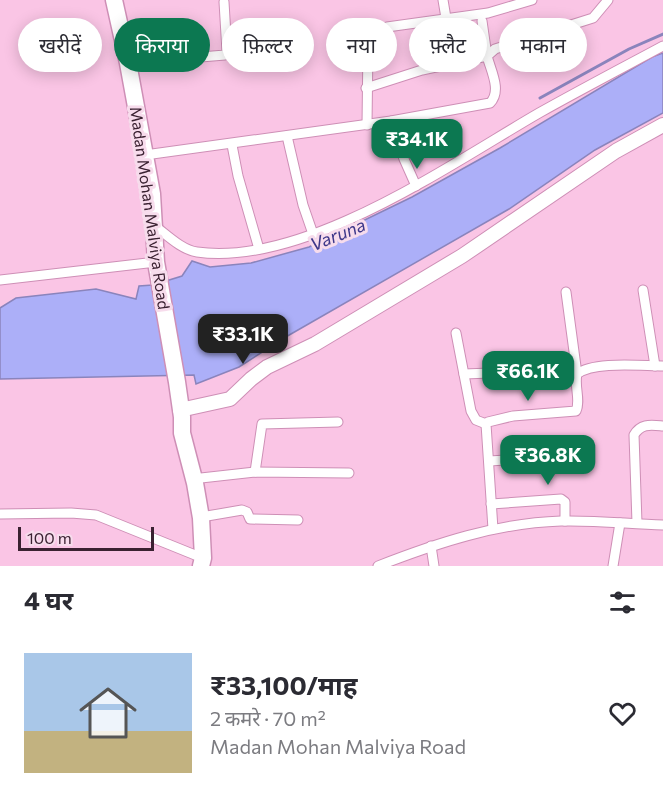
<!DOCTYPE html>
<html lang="hi">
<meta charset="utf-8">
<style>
body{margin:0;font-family:Commissioner,"Noto Sans Devanagari",sans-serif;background:#f2f2f3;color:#2b2b33;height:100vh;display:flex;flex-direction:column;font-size:22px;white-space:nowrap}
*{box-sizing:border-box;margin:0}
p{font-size:20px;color:#7c7c81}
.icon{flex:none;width:33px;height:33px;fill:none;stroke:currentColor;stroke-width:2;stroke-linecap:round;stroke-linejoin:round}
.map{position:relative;height:566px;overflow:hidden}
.sheet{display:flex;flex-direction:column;background:#fff;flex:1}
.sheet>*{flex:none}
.hud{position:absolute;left:18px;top:18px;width:627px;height:54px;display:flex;gap:12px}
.scale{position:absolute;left:18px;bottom:15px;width:136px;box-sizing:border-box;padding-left:6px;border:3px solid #3a2131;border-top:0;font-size:16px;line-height:21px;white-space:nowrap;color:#3a2131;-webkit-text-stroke:4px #f7dcec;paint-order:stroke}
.price{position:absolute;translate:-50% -51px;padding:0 14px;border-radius:12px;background:#0c7851;color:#fff;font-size:20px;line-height:39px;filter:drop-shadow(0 2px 3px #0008)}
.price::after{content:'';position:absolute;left:50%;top:36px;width:18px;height:14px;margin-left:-9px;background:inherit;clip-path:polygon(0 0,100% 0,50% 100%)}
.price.current{background:#222;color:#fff}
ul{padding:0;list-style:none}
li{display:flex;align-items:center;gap:18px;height:150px;padding:0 24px}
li+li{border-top:2px solid #e1e1e2}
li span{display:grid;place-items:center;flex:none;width:168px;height:120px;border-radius:0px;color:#555}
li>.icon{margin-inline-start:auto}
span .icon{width:72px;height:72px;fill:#fffc;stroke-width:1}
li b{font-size:26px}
h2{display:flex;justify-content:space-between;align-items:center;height:72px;padding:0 24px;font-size:26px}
.pill{padding:0 21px;border-radius:27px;background:#fff;box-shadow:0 3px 15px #0003;font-size:21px;line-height:54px}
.pill.current{background:#0c7851;color:#fff}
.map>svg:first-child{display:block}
.water{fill:#acaff8;stroke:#8a84bc;stroke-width:1.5}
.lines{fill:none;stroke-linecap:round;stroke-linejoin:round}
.stream{stroke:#8a84bc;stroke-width:3}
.street-casing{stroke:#ce8fb6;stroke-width:11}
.secondary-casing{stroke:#ce8fb6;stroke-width:16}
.highway-casing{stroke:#ce8fb6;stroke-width:19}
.street{stroke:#fff;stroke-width:9}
.secondary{stroke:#fff;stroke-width:14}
.highway{stroke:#fff;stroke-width:16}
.labels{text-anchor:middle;stroke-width:6;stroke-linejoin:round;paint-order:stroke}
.street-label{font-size:16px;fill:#3a2131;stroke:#f7dcec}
.water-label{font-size:18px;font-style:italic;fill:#3d3789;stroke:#f7dcec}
</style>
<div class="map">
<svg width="663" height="566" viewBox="0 0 663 566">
<rect width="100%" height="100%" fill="#fac5e5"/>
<polygon class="water" points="663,53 663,113 595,150 509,209 284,338 239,367 196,384 194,375 0,379 0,308 16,298 96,289 136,299 139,286 153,285 182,276 192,261 210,267 251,263 309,247 412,197 500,148 652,57"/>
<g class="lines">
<polyline class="stream" points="540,98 629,49 663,34"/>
<defs>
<g id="street">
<polyline points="443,0 446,18"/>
<polyline points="387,27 488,13 532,0"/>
<polyline points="128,63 225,55 227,52 224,2"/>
<polyline points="366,88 422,70 487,56 482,21"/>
<polyline points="391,121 404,159 416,186"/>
<polyline points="367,125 368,44"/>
<polyline points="287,136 303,205 313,234"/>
<polyline points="232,145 238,176 259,249"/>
<path d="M145 155 391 121 490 103C502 91 491 71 487 56L495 49 593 18 608 0"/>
<path d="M155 226C167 235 182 250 197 252 304 267 449 165 539 113 580 90 622 68 663 46"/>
<polyline points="0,280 156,262"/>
<polyline points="643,290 655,366"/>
<polyline points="566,292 577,374"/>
<polyline points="456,333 471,411 476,420 486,424"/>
<polyline points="464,374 540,371"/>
<polyline points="489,461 573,456"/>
<polyline points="255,472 262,424 338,422"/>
<polyline points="201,478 255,472 349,473"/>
<polyline points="491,504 561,499 565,502 565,521"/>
<polyline points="0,514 71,513 96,515 205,559"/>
<polyline points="207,516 242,510 247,512 250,519 298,520"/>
<path d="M637 523 634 435C641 423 651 425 663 426"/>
<path d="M493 529 486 424 488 422 513 416 576 411C581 400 574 387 577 374 594 361 641 366 663 366"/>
<polyline points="431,546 434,566"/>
<path d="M378 566C437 543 497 523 561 521 595 520 629 524 663 525"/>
<polyline points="613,566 620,523"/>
</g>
<polyline id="secondary" points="180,410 230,399 251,379 267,367 315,344 462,256 616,151 663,125"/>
<polyline id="highway" points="114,0 128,63 152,194 156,262 177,382 182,417 182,433 195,483 201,518 203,558 201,566"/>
</defs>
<use href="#street" class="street-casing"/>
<use href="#secondary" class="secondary-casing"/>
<use href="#highway" class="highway-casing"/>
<use href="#street" class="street"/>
<use href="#secondary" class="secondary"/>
<use href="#highway" class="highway"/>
</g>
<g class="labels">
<g class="street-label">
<text transform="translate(150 208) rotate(82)" y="6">Madan Mohan Malviya Road</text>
</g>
<g class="water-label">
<text transform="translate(338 235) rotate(-22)" y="6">Varuna</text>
</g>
</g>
</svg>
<div class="scale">100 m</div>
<b class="price" style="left:417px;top:170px">₹34.1K</b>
<b class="price current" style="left:243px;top:365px">₹33.1K</b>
<b class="price" style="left:528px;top:402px">₹66.1K</b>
<b class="price" style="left:548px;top:486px">₹36.8K</b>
<div class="hud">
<a class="pill">खरीदें</a>
<a class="pill current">किराया</a>
<a class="pill">फ़िल्टर</a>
<a class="pill">नया</a>
<a class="pill">फ़्लैट</a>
<a class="pill">मकान</a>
</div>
</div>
<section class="sheet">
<h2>4 घर<svg class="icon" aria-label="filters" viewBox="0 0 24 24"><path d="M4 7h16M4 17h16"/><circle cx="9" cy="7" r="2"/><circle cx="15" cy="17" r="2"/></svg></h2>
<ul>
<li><span style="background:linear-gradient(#a9c7e8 65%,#c2b280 0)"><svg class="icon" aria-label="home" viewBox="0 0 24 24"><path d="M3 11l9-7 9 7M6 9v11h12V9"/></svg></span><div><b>₹33,100/माह</b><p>2 कमरे · 70 m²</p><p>Madan Mohan Malviya Road</p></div><svg class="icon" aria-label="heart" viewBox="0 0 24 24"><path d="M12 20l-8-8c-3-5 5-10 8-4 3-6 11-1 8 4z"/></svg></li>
</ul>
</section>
